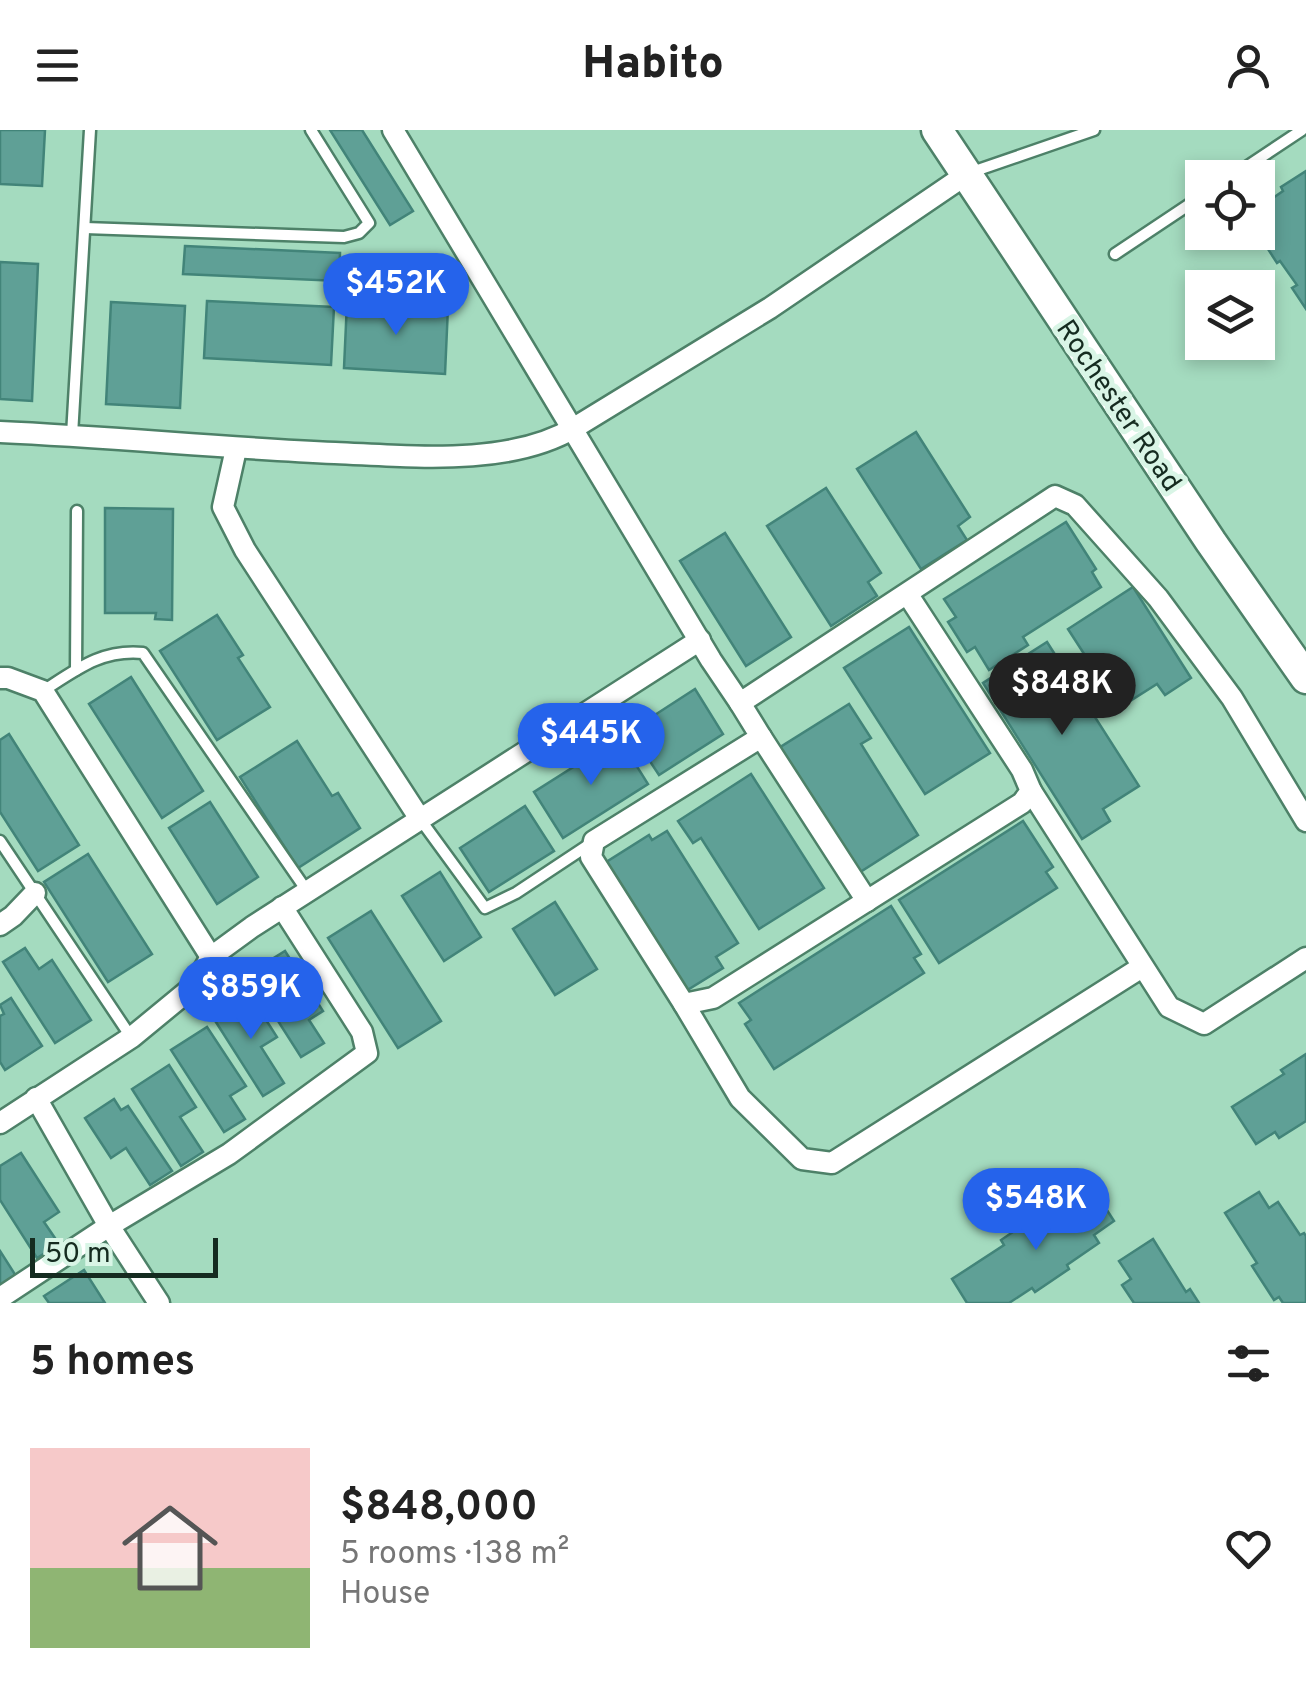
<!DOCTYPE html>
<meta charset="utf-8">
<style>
body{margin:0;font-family:Overpass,sans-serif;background:#f2f2f2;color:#222;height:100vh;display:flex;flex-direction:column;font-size:38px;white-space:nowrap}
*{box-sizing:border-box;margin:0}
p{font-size:32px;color:#767676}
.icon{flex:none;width:55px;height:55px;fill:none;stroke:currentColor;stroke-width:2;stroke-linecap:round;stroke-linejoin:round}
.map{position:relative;height:1173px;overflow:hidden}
.details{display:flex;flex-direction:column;background:#fff;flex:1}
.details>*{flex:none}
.fabs{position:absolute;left:1185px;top:30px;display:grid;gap:20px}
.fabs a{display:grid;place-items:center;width:90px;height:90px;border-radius:0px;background:#fff;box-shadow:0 5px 15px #0003;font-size:50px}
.scale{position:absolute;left:30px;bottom:25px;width:188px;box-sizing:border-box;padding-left:10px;border:5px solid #152b20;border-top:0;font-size:28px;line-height:35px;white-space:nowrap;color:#152b20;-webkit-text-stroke:8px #d9f5e6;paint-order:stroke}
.price{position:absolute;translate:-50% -85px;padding:0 22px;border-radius:35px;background:#2563eb;color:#fff;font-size:32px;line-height:65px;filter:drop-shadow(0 2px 5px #0008)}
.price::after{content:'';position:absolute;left:50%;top:60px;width:30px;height:22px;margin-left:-15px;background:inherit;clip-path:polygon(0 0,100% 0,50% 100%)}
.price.selected{background:#222;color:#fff}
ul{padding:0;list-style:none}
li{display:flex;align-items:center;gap:30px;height:250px;padding:0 30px}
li+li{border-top:2px solid #e0e0e0}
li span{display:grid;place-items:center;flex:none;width:280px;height:200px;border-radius:0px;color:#555}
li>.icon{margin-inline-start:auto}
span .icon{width:120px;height:120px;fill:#fffc;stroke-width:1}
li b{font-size:42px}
h2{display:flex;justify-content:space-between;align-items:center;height:120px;padding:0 30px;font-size:42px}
header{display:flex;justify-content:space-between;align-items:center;height:130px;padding:0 30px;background:#fff;font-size:45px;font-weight:800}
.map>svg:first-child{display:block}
.building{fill:#5fa096;stroke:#428479;stroke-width:2.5}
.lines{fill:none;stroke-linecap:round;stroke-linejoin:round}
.lane-casing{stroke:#4d8168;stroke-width:15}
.street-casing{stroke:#4d8168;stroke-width:25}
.secondary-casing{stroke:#4d8168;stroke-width:35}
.lane{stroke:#fff;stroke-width:10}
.street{stroke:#fff;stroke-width:20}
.secondary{stroke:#fff;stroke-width:30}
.labels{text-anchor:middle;stroke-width:10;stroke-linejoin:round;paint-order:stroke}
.street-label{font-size:28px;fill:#152b20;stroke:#d9f5e6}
</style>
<header><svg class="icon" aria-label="menu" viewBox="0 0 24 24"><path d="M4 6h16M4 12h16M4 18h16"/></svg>Habito<svg class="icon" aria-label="person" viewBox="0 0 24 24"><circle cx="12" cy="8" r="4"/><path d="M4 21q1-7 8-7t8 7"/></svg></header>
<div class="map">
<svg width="1306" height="1173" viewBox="0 0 1306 1173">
<rect width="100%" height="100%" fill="#a4dbbf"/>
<g class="building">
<polygon points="0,0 45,0 42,56 0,54"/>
<polygon points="330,0 362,0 413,81 390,95"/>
<polygon points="1306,41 1306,179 1292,158 1297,155 1280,131 1277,133 1257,102 1258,85 1268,78 1264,74 1283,61 1281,57"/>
<polygon points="185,116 340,123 339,151 183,144"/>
<polygon points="0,132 38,134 32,271 0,269"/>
<polygon points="207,171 334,177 331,235 204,228"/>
<polygon points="111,172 185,176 180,278 106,274"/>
<polygon points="347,172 448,177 445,244 344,238"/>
<polygon points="916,302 970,387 958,396 967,410 921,439 857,339"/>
<polygon points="826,358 881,443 868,452 877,466 831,496 767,396"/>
<polygon points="105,378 173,379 172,490 155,489 156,483 105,483"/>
<polygon points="1066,392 1096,439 1092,442 1101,457 1023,507 1028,515 989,540 975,517 967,522 948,492 956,487 944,469"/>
<polygon points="725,403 791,507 746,536 680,431"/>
<polygon points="1133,457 1191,548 1165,565 1157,554 1119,578 1068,499"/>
<polygon points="217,485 243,525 238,528 270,577 217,610 160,521"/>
<polygon points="909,497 990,623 925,664 844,538"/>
<polygon points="1047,512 1139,656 1103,679 1110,691 1082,709 983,553"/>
<polygon points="131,547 203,661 162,688 89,574"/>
<polygon points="695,559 723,604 659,645 630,601"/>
<polygon points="849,574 871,608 861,614 918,705 854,746 774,621"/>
<polygon points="9,604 79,715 38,741 0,682 0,610"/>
<polygon points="619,608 648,654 563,708 534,662"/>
<polygon points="297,611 332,666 338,663 360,698 298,738 240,647"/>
<polygon points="751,644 824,758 759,799 701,708 693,713 678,691"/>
<polygon points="210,672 258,747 217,774 169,698"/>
<polygon points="525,676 554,721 489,762 460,718"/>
<polygon points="1023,691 1053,737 1046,742 1057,758 939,833 899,770"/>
<polygon points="667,701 738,813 716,827 723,838 681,864 600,736 649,705 652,710"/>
<polygon points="88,724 152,824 108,852 44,752"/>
<polygon points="440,742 481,807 444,831 402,766"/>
<polygon points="555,772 597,839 555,865 513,799"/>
<polygon points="891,776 921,824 914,828 924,843 774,939 745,894 751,890 739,873"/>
<polygon points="371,781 441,891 398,918 328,808"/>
<polygon points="25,818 39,839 52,830 91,890 55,913 3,832"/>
<polygon points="285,821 323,881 309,890 324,913 301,927 248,844"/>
<polygon points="250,865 277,907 261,917 284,953 263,966 214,889"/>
<polygon points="11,868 42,916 5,940 0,932 0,886 4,884 0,875"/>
<polygon points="207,897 246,956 230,966 245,989 224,1002 171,920"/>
<polygon points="1306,924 1306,991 1279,1008 1275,1002 1256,1014 1232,977 1284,944 1281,940"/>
<polygon points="169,935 196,977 180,987 203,1022 181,1036 132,959"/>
<polygon points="114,969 121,980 128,976 172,1041 150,1055 126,1018 111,1028 85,988"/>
<polygon points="21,1023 59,1082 44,1092 59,1114 37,1128 0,1070 0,1036"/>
<polygon points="1092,1057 1114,1091 1094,1105 1099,1113 1067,1135 1069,1139 1035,1162 1032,1158 1009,1173 967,1173 952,1149 1004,1115 1001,1110 1035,1087 1038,1092"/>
<polygon points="1259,1062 1269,1078 1278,1072 1300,1105 1304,1103 1306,1106 1306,1173 1283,1173 1279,1167 1274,1170 1252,1136 1257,1133 1225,1083"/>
<polygon points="1153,1109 1186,1162 1190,1159 1199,1173 1134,1173 1122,1155 1131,1149 1119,1131"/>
<polygon points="0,1121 16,1146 0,1156"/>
<polygon points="84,1140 105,1173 49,1173 44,1166"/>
</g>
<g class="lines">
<defs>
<g id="lane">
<polyline points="972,42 1094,0"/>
<polyline points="1230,48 1302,0"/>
<polyline points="85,98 344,107 359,103 369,93 311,0"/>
<polyline points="1115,124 1202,66"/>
<polyline points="72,305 90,0"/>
<polyline points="76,540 77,381"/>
<path d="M43 561C77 539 102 519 143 523L307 761"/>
<polyline points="420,689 485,778 516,763 590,714"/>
<polyline points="0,711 131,907"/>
</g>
<g id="street">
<polyline points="393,0 711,530 740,573 1055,366 1075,375 1158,468 1232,568 1306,691"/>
<path d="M0 302C112 307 223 318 335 323 408 326 508 337 574 298L770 178 967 44"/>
<polyline points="236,319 223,377 245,420 420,689"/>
<polyline points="0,548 8,548 43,561 211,827"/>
<polyline points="740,573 761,607 594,711 591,727 684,874 713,868 1022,673 1031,661 1022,640 908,465"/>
<polyline points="761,607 867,771"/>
<polyline points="1031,661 1169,877 1204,894 1306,828"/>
<polyline points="0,795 13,786 35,763"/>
<polyline points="684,874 740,968 802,1029 832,1033 1142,837"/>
<polyline points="36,968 109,1096 159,1173"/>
<polyline points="0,993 132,907 194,856 211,827 252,797 700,510"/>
<polyline points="0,1168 109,1096 229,1024 367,923 362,902 282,777"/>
</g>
<polyline id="secondary" points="937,0 1211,412 1306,548"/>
</defs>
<use href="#lane" class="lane-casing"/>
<use href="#street" class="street-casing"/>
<use href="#secondary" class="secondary-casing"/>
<use href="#lane" class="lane"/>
<use href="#street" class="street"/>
<use href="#secondary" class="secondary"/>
</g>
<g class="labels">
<g class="street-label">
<text transform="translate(1120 275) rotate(56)" y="10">Rochester Road</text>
</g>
</g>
</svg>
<div class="fabs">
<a><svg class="icon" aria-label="locate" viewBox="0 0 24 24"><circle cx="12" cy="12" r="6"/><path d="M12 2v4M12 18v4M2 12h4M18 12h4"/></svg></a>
<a><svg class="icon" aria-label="layers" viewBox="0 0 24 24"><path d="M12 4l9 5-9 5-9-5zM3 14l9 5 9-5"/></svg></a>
</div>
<div class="scale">50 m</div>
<b class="price" style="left:396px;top:208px">$452K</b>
<b class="price selected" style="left:1062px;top:608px">$848K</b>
<b class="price" style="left:591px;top:658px">$445K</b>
<b class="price" style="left:251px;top:912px">$859K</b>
<b class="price" style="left:1036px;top:1123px">$548K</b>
</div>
<section class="details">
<h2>5 homes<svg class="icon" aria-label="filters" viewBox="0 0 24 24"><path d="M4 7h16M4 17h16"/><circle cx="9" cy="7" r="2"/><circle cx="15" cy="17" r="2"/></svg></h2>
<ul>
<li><span style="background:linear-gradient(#f6c9c9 60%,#8fb573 0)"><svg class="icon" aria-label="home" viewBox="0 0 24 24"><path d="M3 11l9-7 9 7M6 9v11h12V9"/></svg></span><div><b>$848,000</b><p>5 rooms · 138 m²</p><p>House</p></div><svg class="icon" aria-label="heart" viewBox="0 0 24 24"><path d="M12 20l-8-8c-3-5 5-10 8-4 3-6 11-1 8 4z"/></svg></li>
</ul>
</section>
